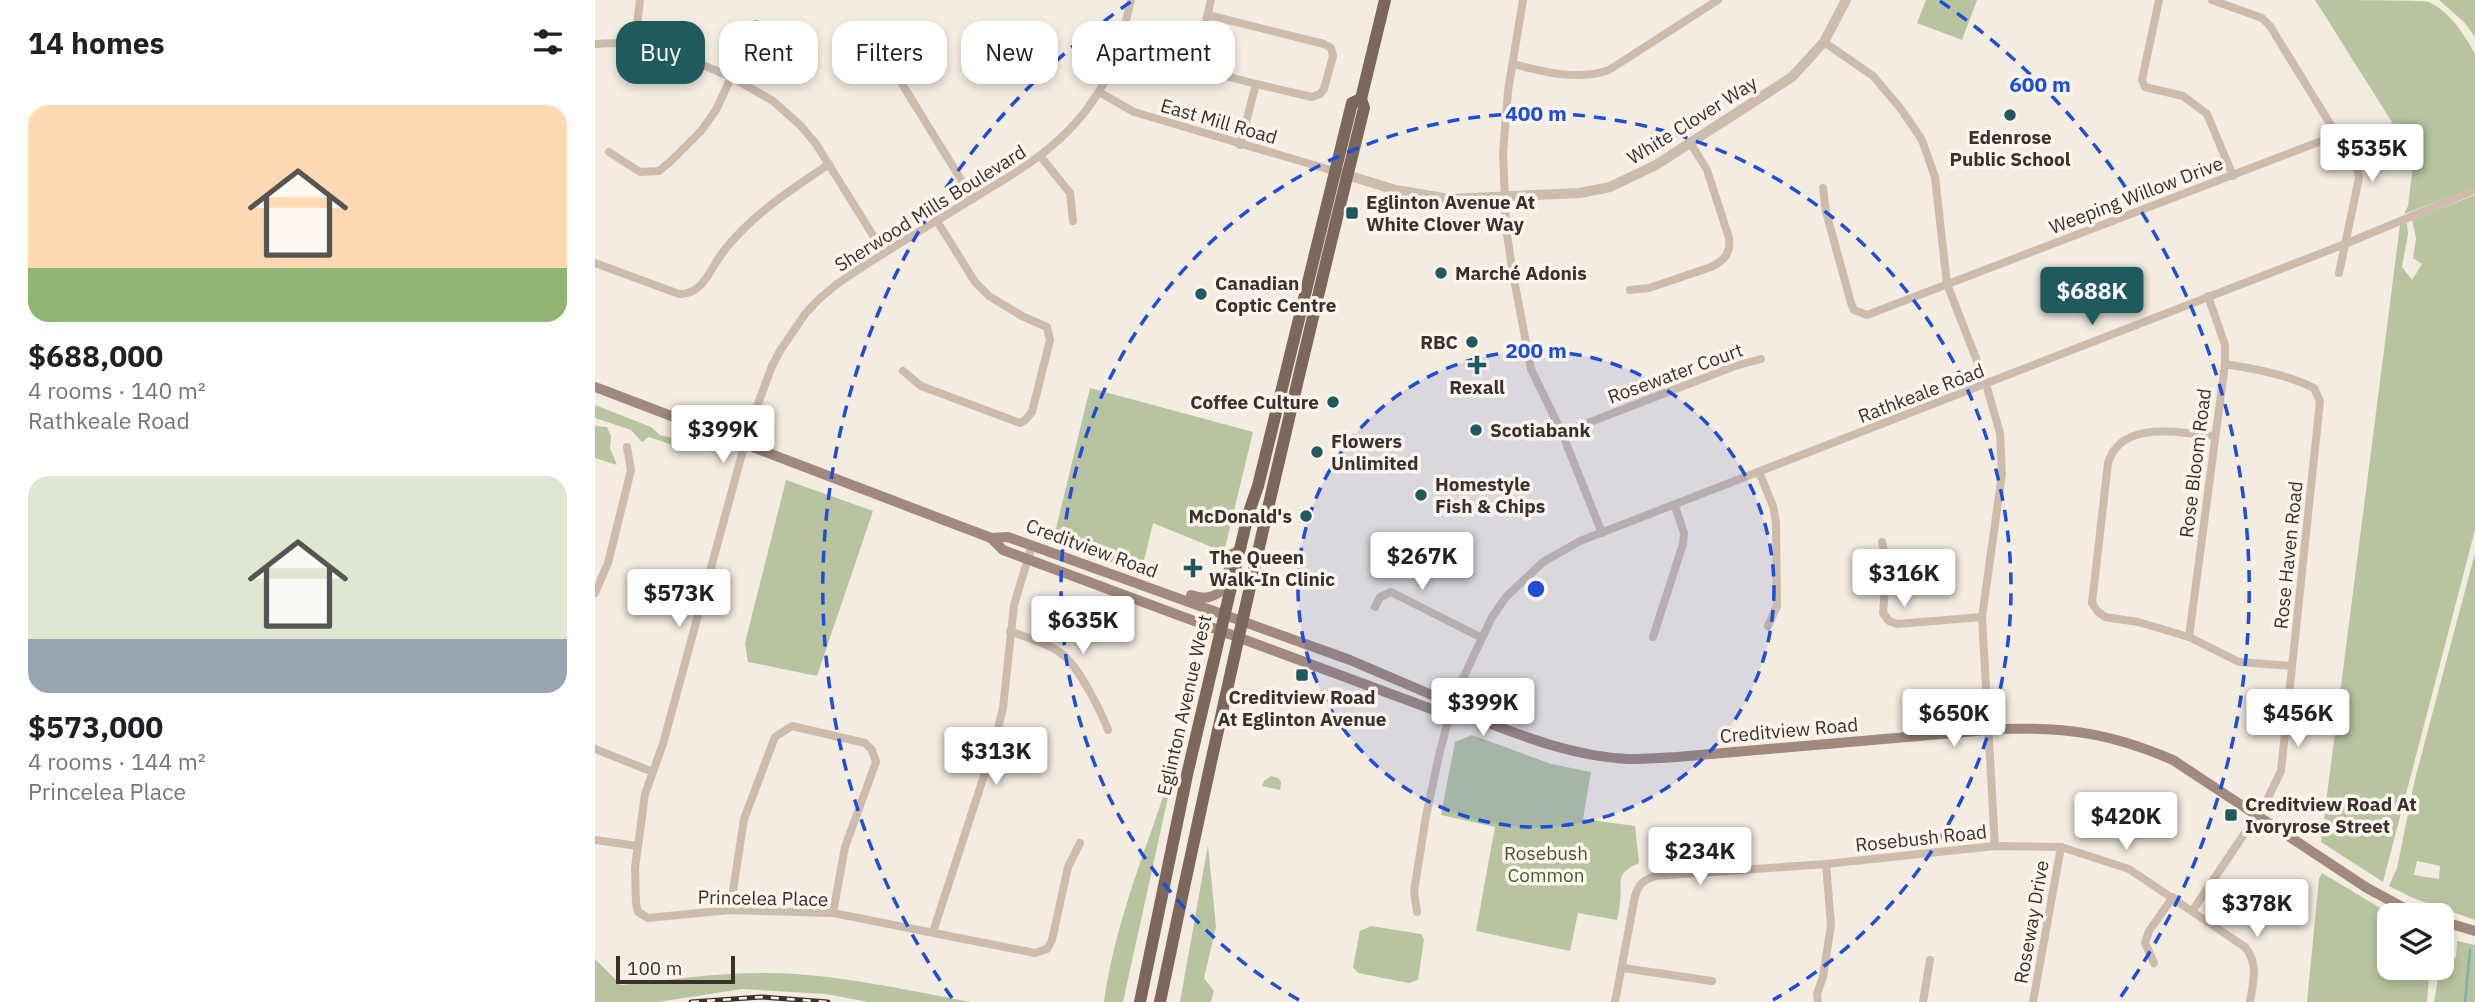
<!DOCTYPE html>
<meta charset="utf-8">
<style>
body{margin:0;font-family:"IBM Plex Sans",sans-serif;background:#f2f2f2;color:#202124;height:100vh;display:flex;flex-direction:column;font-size:26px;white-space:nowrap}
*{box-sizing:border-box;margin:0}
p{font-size:23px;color:#757577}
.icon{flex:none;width:38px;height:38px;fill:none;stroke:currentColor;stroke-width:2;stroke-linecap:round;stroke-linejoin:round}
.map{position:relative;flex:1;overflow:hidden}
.panel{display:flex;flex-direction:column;background:#fff;width:595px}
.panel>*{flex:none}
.hud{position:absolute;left:21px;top:21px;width:665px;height:63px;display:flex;gap:14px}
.tools{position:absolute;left:1782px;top:903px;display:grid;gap:14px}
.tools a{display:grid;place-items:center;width:77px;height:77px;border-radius:14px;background:#fff;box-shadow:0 4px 10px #0003;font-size:35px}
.scale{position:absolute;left:21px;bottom:18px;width:119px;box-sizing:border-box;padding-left:7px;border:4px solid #3b302b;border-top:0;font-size:19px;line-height:24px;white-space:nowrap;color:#3b302b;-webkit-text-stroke:5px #fbf5ee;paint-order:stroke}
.price{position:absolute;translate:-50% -60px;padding:0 16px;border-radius:7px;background:#fff;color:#222;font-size:23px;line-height:46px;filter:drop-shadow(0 2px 4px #0008)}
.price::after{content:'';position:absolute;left:50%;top:42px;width:21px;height:16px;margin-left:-10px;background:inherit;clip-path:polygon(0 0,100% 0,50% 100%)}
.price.current{background:#1f5a5e;color:#fff}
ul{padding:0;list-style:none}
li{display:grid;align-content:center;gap:14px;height:371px;padding:0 28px}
li span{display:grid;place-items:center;height:217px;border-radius:21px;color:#555}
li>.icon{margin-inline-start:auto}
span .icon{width:126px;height:126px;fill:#fffc;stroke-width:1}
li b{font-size:30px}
h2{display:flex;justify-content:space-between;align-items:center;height:84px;padding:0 28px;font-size:30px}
.pill{padding:0 24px;border-radius:21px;background:#fff;box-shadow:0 4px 10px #0003;font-size:24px;line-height:63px}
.pill.current{background:#1f5a5e;color:#fff}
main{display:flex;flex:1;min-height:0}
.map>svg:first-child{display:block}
.green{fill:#b8c4a0;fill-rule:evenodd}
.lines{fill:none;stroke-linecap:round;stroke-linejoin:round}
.stream{stroke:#7fb0b2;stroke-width:2.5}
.minor{stroke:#cdbbac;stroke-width:8}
.tertiary{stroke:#cdbbac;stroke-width:10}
.secondary{stroke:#a18a7d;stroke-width:10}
.primary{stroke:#7d675c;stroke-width:12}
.rail-casing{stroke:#3b302b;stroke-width:5}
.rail{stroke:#fbf5ee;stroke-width:2.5;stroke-dasharray:8;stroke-linecap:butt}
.ring{fill:none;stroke:#1d4ed8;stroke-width:3.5;stroke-dasharray:12 9}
.poi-dot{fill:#1f5a5e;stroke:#fbf5ee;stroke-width:2.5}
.labels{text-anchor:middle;stroke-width:7;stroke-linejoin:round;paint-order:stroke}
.street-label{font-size:19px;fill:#3b302b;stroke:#fbf5ee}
.poi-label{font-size:19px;font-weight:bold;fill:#3b302b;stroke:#fbf5ee;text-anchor:start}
.park-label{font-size:19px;fill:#4a5a2e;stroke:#fbf5ee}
.centre{fill:#1d4ed8;stroke:#fbf5ee;stroke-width:3.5}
.ring-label{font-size:21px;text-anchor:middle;font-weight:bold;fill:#1d4ed8;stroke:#fbf5ee;stroke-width:7;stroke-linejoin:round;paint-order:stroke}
</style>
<main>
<section class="panel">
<h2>14 homes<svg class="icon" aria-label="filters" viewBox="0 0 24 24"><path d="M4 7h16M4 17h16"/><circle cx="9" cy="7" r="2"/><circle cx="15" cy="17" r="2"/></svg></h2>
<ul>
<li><span style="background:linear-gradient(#ffd9b3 75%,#8fb573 0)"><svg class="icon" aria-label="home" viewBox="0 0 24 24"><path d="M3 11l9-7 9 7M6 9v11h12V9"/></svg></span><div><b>$688,000</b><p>4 rooms · 140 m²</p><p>Rathkeale Road</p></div></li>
<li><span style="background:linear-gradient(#dfe7d0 75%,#9aa5b1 0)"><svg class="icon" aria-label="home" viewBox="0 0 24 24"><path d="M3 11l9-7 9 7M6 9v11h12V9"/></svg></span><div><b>$573,000</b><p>4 rooms · 144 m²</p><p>Princelea Place</p></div></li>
</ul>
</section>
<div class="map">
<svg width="1880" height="1002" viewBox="0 0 1880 1002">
<rect width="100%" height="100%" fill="#f4ebe1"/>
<g class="green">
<polygon points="1331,0 1382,0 1367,40 1322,23"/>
<path d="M1720 0C1738 0 1824 0 1834 2 1856 13 1869 34 1880 54V187L1809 214 1813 206 1819 157Z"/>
<polygon points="1844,0 1880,0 1880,37 1869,22"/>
<polygon points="1880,195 1880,530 1788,882 1726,842 1805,225 1812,223 1813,234 1807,267 1817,280 1827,264 1818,258 1821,238 1817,220"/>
<polygon points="495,388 658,432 629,552 558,523 546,573 458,541"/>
<polygon points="0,405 56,427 65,435 81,439 83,447 54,437 47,442 36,430 0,418"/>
<polygon points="0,426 12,427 16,436 15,448 22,465 0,458"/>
<polygon points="191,480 278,511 222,676 153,662 150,643"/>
<path d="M1880 553V920L1818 898 1794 886 1802 868 1820 779ZM1822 861 1845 866 1844 879 1819 875Z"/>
<path d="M877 735 956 764 996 772 988 819 1040 826 1044 863C1018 875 1028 881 1025 902 1025 908 1023 914 1022 920L983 913 975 951 881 931 900 827 846 815 860 742Z"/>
<path d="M583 736 586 738 528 1002H509C518 935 542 872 564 809 572 786 577 760 583 736Z"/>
<polygon points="676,776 683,778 686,782 685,790 667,786 669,781"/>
<polygon points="613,845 621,927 609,978 619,991 616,1002 585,1002"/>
<polygon points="1727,873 1797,915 1794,915 1794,968 1835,968 1832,1002 1712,1002 1724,879"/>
<polygon points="776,926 826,934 829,939 823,980 814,983 763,973 758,967 765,931"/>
<polygon points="1862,941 1880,945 1880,1002 1839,1002 1846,960 1861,958"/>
<path d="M0 959 26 985C75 980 125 972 175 973 242 974 310 990 376 1002H274L231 994 147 989 63 1002H0Z"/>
</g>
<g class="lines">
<polyline class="stream" points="1870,1002 1875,950"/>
<g class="minor">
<polyline points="616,0 600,68 661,84"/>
<polyline points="928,0 913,91 908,153 911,226 917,269 936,369 967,433 1007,533"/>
<polyline points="1564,0 1547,80 1550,87 1588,96 1612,114 1638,176"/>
<polyline points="1617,0 1667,18 1675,26 1742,135 1760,157 1764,178 1744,273"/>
<polyline points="613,15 729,44 736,48 738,56 729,89 725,94 717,97 661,84 645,145"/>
<polyline points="40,42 45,0"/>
<polyline points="1229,42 1278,76 1306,109 1327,140 1340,177 1352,284 1391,384 1405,433 1407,474 1387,617 1400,846"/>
<polyline points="0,44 40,42 75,51 136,77 178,101 206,126 221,144 289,253"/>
<polyline points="283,45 378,199"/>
<path d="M918 64C949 72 984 81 1014 70L1123 0"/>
<polyline points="504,92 539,112 739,171"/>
<polyline points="14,152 45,172 64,171 76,161 106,131 121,110 161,24"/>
<polyline points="446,157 475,193 478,221"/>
<polyline points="1228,188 1231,212 1256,303 1259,310 1272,315 1742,135"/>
<path d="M0 263 84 294C108 295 115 269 128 252 156 215 196 190 234 164"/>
<path d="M1035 290 1054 288 1116 267C1129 261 1136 253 1134 238L1112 170 1096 144"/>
<polyline points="308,371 326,386 425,423 430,420 437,412 455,340 452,327 427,316 394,296 380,282 342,221"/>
<polyline points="967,433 1140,366 1166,359"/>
<path d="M1619 436C1585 433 1526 419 1513 463L1497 603 1502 611 1510 617 1543 622 1594 637 1644 662 1697 666"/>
<polyline points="1164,472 1178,506 1181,523 1182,606 1173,626"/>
<polyline points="1287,542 1292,564 1288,613 1294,621 1302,624 1387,617"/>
<polyline points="0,593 13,563 36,470 32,447"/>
<polyline points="780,607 785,597 796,592 887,638"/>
<path d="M415 631C432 638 453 643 467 654 483 666 506 711 513 730"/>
<polyline points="1058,637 1088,544 1089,533 1080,506"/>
<polyline points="1594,637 1630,364 1630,345 1613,296"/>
<polyline points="0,749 58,772"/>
<polyline points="0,840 42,846"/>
<path d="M485 843 473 867 457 940 452 949 440 953 238 913 135 910 53 918 43 912 41 903 40 868 50 794 68 744 154 428 177 366 185 351 210 314 224 299 242 284C285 254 332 227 377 199 432 166 478 140 510 81 524 57 529 27 536 0"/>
<polyline points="135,910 149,819 180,737 197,726 270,743 277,750 281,762 250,847 238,913"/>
<path d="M1598 910 1672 800 1686 771 1725 401 1719 388C1691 374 1660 369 1630 364"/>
<polyline points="822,912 819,891 831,816 845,751 860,695 897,617 911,597 948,562 985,541 1750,244 1880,190"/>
<polyline points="338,932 398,748 408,708 419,605 437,545"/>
<polyline points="1559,963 1550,943 1554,931 1578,897"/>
<polyline points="1028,968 1117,981"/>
<path d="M1020 1002 1040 896C1044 884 1048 880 1060 876L1231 864 1400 846 1466 847 1534 869 1650 947C1664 964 1658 981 1655 1002"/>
<polyline points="1223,1002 1222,994 1228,977 1236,925 1231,864"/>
<polyline points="1328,1002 1335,960"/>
<polyline points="1438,1002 1466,847"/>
</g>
<polyline class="tertiary" points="739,171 801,190 854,199 985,193 1015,187 1061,165 1197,77 1229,42 1251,0"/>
<g class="secondary">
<path d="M0 387 396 538 413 537 755 660 844 698 855 708C912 730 971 756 1033 759 1050 759 1066 758 1082 757L1404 729C1472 727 1515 733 1578 760L1772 888 1811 909 1830 915"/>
<polyline points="396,538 408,550 839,710 855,708"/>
<path d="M596 595C609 600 618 598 629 589L637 554 645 550"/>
<polyline points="1846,921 1880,931"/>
</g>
<g class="primary">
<polyline points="545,1002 592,775 653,515 663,486 757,103 766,99"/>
<path d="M565 1002C627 702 695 405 769 108L766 99 790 0"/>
</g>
<defs>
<polyline id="rail" points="96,1002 166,997 233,1002"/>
</defs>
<use href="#rail" class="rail-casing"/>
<use href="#rail" class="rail"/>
</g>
<circle cx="941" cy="589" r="238" fill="#1d4ed8" fill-opacity=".12"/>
<g class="ring">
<circle cx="941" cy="589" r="238"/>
<path d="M704 1000A475 475 0 1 1 1178 1000"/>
<path d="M357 998A713 713 0 0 1 537 1M1345 1A713 713 0 0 1 1525 998"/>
</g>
<g class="poi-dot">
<circle cx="1415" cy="115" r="7"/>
<rect x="750" y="206" width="14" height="14" rx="3.5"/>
<circle cx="846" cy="273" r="7"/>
<circle cx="606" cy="294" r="7"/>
<circle cx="877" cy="342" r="7"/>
<path d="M878.5 354.5h7v7h7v7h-7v7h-7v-7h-7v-7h7z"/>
<circle cx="738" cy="402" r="7"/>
<circle cx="881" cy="430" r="7"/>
<circle cx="722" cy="452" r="7"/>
<circle cx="826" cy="495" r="7"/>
<circle cx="711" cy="516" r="7"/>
<path d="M594.5 557.5h7v7h7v7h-7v7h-7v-7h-7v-7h7z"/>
<rect x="700" y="668" width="14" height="14" rx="3.5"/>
<rect x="1629" y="808" width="14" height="14" rx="3.5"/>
</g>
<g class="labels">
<g class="street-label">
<text transform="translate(1097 120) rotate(-32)" y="7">White Clover Way</text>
<text transform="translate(624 121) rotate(16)" y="7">East Mill Road</text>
<text transform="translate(1541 195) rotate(-21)" y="7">Weeping Willow Drive</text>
<text transform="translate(335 208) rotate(-32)" y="7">Sherwood Mills Boulevard</text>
<text transform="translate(1080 373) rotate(-20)" y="7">Rosewater Court</text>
<text transform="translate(1326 393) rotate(-21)" y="7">Rathkeale Road</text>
<text transform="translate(1600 463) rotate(-83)" y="7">Rose Bloom Road</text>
<text transform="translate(497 548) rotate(20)" y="7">Creditview Road</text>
<text transform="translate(1693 555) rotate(-84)" y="7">Rose Haven Road</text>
<text transform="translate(589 705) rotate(-77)" y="7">Eglinton Avenue West</text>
<text transform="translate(1194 730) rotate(-5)" y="7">Creditview Road</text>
<text transform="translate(1326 838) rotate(-6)" y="7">Rosebush Road</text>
<text transform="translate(168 898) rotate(1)" y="7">Princelea Place</text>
<text transform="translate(1436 922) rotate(-80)" y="7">Roseway Drive</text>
</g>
<g class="poi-label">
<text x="1415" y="144" text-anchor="middle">Edenrose<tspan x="1415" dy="22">Public School</tspan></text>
<text x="771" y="209">Eglinton Avenue At<tspan x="771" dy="22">White Clover Way</tspan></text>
<text x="860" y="280">Marché Adonis</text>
<text x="620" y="290">Canadian<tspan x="620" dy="22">Coptic Centre</tspan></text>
<text x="863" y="349" text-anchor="end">RBC</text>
<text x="882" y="394" text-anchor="middle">Rexall</text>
<text x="724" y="409" text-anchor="end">Coffee Culture</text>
<text x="895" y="437">Scotiabank</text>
<text x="736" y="448">Flowers<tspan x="736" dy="22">Unlimited</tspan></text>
<text x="840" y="491">Homestyle<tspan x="840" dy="22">Fish &amp; Chips</tspan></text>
<text x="697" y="523" text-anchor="end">McDonald's</text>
<text x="614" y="564">The Queen<tspan x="614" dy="22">Walk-In Clinic</tspan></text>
<text x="707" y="704" text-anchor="middle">Creditview Road<tspan x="707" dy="22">At Eglinton Avenue</tspan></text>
<text x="1650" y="811">Creditview Road At<tspan x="1650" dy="22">Ivoryrose Street</tspan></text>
</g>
<g class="park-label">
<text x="951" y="860">Rosebush<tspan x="951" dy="22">Common</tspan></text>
</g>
</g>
<circle cx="941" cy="589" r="10" class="centre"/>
<g class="ring-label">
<text x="1445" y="92">600 m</text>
<text x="941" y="121">400 m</text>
<text x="941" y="358">200 m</text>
</g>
</svg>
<div class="tools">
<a><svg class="icon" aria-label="layers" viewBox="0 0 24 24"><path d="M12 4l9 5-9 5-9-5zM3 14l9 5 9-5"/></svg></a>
</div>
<div class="scale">100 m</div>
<b class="price" style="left:1777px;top:184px">$535K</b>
<b class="price current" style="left:1497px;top:327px">$688K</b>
<b class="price" style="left:128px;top:465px">$399K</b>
<b class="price" style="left:827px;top:592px">$267K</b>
<b class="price" style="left:1309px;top:609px">$316K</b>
<b class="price" style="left:84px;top:629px">$573K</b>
<b class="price" style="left:488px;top:656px">$635K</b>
<b class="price" style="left:888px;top:738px">$399K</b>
<b class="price" style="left:1359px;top:749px">$650K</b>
<b class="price" style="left:1703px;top:749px">$456K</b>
<b class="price" style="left:401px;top:787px">$313K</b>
<b class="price" style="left:1531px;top:852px">$420K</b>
<b class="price" style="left:1105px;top:887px">$234K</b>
<b class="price" style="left:1662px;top:939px">$378K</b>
<div class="hud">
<a class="pill current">Buy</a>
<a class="pill">Rent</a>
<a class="pill">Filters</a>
<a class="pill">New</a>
<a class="pill">Apartment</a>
</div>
</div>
</main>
